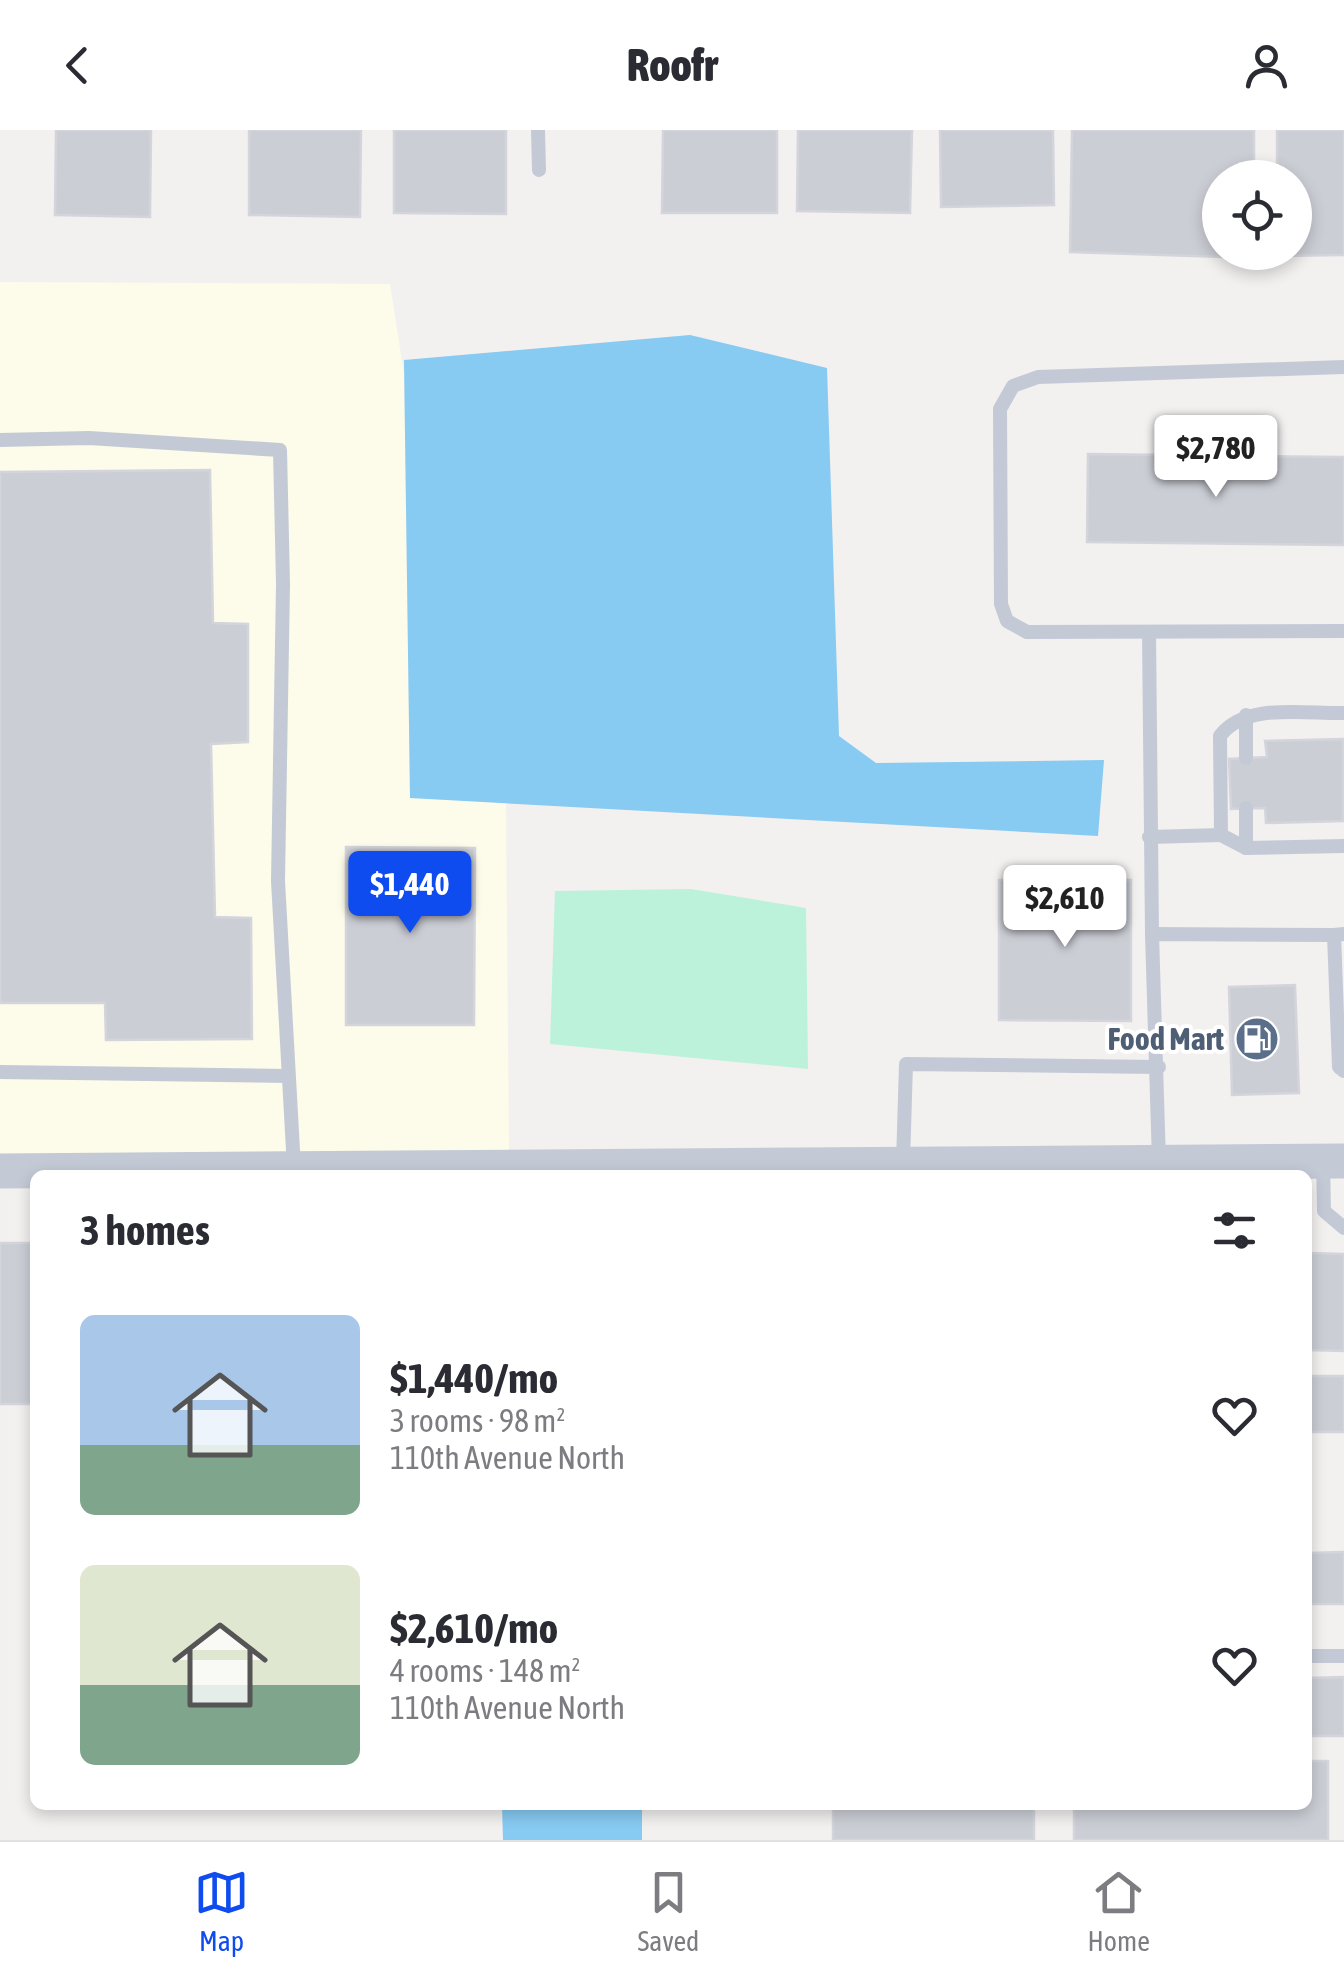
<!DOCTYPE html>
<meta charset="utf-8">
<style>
body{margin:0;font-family:"Asap Condensed",sans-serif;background:#f2f2f3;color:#2b2b33;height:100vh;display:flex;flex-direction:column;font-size:38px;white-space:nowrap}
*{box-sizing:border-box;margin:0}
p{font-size:32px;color:#7c7c81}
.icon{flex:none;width:55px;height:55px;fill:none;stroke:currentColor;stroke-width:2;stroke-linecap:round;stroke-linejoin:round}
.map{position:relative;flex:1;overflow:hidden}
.drawer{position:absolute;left:30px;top:1040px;width:1282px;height:640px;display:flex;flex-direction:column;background:#fff;border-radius:15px;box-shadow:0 5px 15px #0003}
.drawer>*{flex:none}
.fabs{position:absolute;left:1202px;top:30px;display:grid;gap:20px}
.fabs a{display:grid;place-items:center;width:110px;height:110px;border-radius:50%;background:#fff;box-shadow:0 5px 15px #0003;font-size:50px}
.price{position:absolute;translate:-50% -85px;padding:0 22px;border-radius:10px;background:#fff;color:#222;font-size:32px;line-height:65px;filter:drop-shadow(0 2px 5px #0008)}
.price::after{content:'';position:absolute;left:50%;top:60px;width:30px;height:22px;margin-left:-15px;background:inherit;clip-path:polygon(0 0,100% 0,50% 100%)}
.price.current{background:#0e4cef;color:#fff}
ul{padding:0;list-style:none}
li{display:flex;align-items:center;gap:30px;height:250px;padding:0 50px}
li span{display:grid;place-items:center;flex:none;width:280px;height:200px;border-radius:15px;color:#555}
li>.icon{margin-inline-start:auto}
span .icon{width:120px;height:120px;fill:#fffc;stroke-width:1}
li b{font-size:42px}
h2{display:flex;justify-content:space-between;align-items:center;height:120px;padding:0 50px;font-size:42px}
header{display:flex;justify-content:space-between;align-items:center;height:130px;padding:0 50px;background:#fff;font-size:45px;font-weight:800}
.menu{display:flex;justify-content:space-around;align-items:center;height:140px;border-top:2px solid #e1e1e2;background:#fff;font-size:28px;color:#7c7c81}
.menu a{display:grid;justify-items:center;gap:5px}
.menu .current{color:#0e4cef}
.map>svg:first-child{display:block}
.commercial{fill:#fdfbe9}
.green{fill:#bcf2da}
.water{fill:#87caf2}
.building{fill:#ccced6;stroke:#d4d5dc;stroke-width:2.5}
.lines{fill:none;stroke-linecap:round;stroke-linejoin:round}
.service{stroke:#c3cad6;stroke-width:14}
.tertiary{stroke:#c3cad6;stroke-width:35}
.labels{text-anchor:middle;stroke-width:8;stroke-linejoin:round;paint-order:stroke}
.service-label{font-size:32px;font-weight:bold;fill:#4e5e75;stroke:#fff;text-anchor:end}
</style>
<header><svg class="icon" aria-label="back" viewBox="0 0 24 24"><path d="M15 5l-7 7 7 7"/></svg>Roofr<svg class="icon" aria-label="person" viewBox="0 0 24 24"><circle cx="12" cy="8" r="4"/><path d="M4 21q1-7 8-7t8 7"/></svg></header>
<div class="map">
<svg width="1344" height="1710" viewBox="0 0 1344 1710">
<rect width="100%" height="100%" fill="#f3f0f0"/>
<polygon class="commercial" points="0,152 390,154 404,244 410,667 506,673 509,1020 0,1024"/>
<polygon class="green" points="691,759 806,778 808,939 550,914 555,761"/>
<g class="water">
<polygon points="690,205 827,238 839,606 876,633 1104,630 1098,706 410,668 404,230"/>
<polygon points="502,1675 642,1675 642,1710 503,1710"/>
</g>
<g class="building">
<polygon points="56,0 151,0 150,87 55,85"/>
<polygon points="249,0 361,0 360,87 249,85"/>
<polygon points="394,0 506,0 506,84 394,83"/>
<polygon points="663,0 777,0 777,83 662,83"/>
<polygon points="798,0 912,0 910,83 797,81"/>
<polygon points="940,0 1053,0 1054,75 941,77"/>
<polygon points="1072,0 1254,0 1254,48 1220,48 1220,122 1253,122 1253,128 1070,122"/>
<polygon points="1277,0 1344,0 1344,125 1278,126 1295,122 1295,48 1277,48"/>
<polygon points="1088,324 1344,327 1344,415 1087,412"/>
<polygon points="210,340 213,493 248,494 248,612 211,614 215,787 251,788 252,909 106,910 105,873 0,873 0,342"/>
<polygon points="1343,609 1343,691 1266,693 1265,678 1231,679 1229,629 1267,627 1265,611"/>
<polygon points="346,717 475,718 474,895 346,895"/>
<polygon points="999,750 1131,750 1131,891 999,890"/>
<polygon points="1295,855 1299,963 1232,965 1229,857"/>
<rect x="0" y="1113" width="35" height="161"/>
<polygon points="1308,1123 1344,1124 1344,1221 1308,1220"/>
<rect x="1309" y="1246" width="35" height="56"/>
<polygon points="1344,1422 1344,1474 1308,1474 1308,1423"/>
<polygon points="1344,1547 1344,1606 1308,1606 1308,1548"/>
<polygon points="1308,1631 1328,1631 1328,1710 1074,1710 1074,1675 1308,1675"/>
<rect x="833" y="1675" width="201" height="35"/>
</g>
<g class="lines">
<g class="service">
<polyline points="538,0 539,40"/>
<polyline points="1344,237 1038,247 1013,256 1000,279 1001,474 1007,491 1027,502 1344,501"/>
<polyline points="0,310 89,308 280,320 283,454 278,751 294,1038"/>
<polyline points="1149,502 1152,804"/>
<path d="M1344 583C1306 584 1245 572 1220 606L1221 705 1246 718 1344 716"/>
<polyline points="1246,585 1246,628"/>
<polyline points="1246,678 1246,718"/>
<polyline points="1149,707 1221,705"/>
<polyline points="1344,804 1334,805 1339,937 1344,941"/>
<polyline points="0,942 288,946"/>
<polyline points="1159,1032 1152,804 1334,805"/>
<polyline points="1323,1032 1324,1081 1344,1098"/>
<polyline points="903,1033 906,934 1159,937"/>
<polyline points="1308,1526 1344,1526"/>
</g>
<polyline class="tertiary" points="0,1041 1344,1031"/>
</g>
<defs>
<symbol id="fuel-disc" viewBox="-11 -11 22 22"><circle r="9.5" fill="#5c6f8a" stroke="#fff"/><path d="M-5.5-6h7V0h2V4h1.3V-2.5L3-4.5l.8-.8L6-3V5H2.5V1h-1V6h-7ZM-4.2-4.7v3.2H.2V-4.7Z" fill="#fff"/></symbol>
</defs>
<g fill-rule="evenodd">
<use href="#fuel-disc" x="1232" y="884" width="50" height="50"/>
</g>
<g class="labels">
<g class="service-label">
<text x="1224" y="920">Food Mart</text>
</g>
</g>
</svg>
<div class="fabs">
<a><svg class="icon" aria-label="locate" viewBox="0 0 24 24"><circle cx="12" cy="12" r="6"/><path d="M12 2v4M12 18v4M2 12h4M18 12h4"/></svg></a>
</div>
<b class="price" style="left:1216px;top:370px">$2,780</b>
<b class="price current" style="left:410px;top:806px">$1,440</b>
<b class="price" style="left:1065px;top:820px">$2,610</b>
<section class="drawer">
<h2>3 homes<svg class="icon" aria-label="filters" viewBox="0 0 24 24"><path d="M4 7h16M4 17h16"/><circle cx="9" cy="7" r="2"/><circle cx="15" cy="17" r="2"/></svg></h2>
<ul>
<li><span style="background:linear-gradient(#a9c7e8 65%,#7fa58c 0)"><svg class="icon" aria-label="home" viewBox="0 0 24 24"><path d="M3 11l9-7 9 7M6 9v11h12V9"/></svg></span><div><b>$1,440/mo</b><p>3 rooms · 98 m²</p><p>110th Avenue North</p></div><svg class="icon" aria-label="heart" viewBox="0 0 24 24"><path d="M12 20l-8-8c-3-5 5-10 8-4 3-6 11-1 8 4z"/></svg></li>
<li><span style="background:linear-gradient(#dfe7d0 60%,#7fa58c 0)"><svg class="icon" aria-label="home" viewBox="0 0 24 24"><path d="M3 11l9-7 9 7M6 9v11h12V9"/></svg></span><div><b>$2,610/mo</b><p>4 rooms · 148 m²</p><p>110th Avenue North</p></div><svg class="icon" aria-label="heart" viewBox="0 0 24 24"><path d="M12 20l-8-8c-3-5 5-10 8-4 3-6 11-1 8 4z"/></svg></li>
</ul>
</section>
</div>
<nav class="menu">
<a class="current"><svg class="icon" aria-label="map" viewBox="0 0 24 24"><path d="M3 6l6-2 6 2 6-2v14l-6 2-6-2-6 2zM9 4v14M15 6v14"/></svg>Map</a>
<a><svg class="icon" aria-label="saved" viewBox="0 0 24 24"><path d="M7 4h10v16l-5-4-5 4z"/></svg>Saved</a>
<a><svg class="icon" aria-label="home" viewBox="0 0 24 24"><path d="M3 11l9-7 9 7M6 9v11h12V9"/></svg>Home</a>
</nav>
